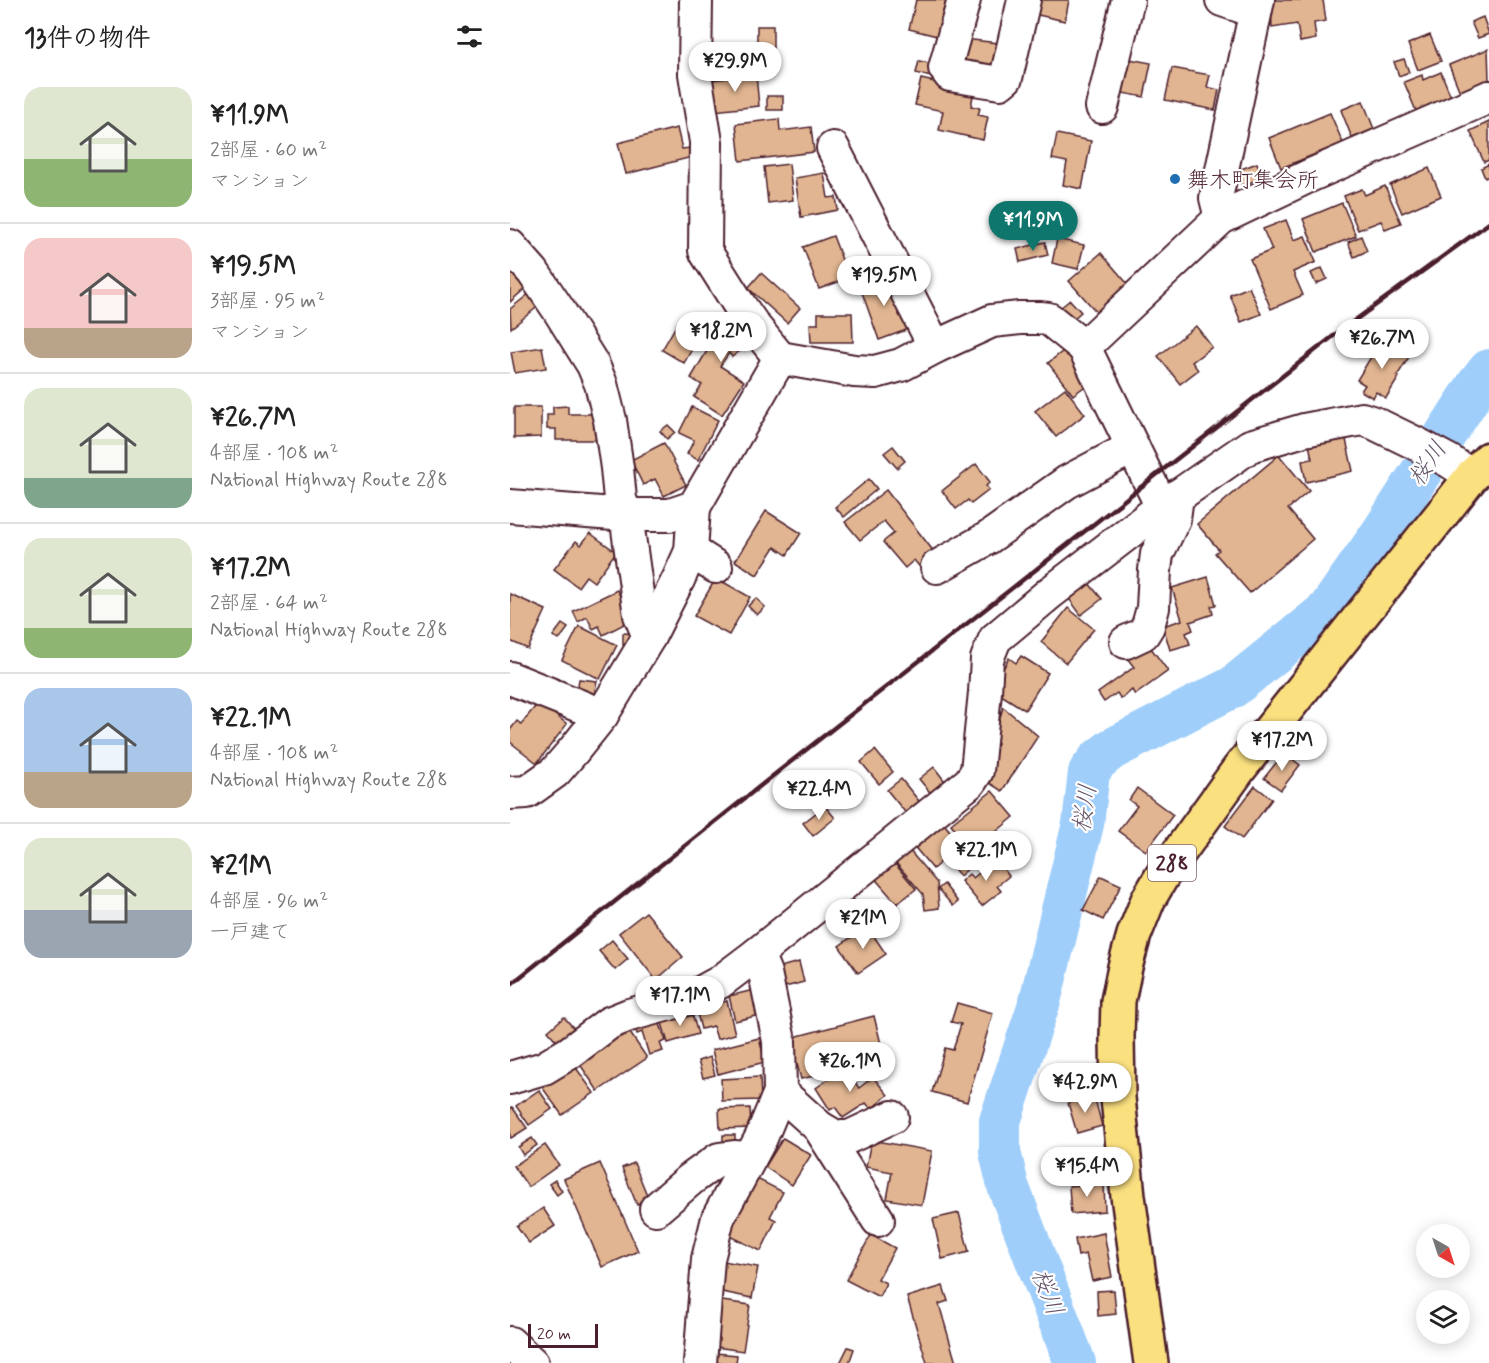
<!DOCTYPE html>
<html lang="ja">
<meta charset="utf-8">
<style>
body{margin:0;font-family:Mynerve,"Klee One",sans-serif;background:#f6f6f6;color:#222;height:100vh;display:flex;flex-direction:column;font-size:22px;white-space:nowrap}
*{box-sizing:border-box;margin:0}
p{font-size:20px;color:#767676}
.icon{flex:none;width:33px;height:33px;fill:none;stroke:currentColor;stroke-width:2;stroke-linecap:round;stroke-linejoin:round}
.map{position:relative;flex:1;overflow:hidden}
.panel{display:flex;flex-direction:column;background:#fff;width:510px}
.panel>*{flex:none}
.needle{width:39px;rotate:141deg}
.buttons{position:absolute;left:906px;top:1224px;display:grid;gap:12px}
.buttons a{display:grid;place-items:center;width:54px;height:54px;border-radius:50%;background:#fff;box-shadow:0 3px 15px #0003;font-size:30px}
.scale{position:absolute;left:18px;bottom:15px;width:70px;box-sizing:border-box;padding-left:6px;border:3px solid #4a1f2b;border-top:0;font-size:16px;line-height:21px;white-space:nowrap;color:#4a1f2b;-webkit-text-stroke:4px #fff;paint-order:stroke}
.price{position:absolute;translate:-50% -51px;padding:0 14px;border-radius:21px;background:#fff;color:#222;font-size:20px;line-height:39px;filter:drop-shadow(0 2px 3px #0008)}
.price::after{content:'';position:absolute;left:50%;top:36px;width:18px;height:14px;margin-left:-9px;background:inherit;clip-path:polygon(0 0,100% 0,50% 100%)}
.price.active{background:#0f766e;color:#fff}
ul{padding:0;list-style:none}
li{display:flex;align-items:center;gap:18px;height:150px;padding:0 24px}
li+li{border-top:2px solid #e0e0e0}
li span{display:grid;place-items:center;flex:none;width:168px;height:120px;border-radius:18px;color:#555}
li>.icon{margin-inline-start:auto}
span .icon{width:72px;height:72px;fill:#fffc;stroke-width:1}
li b{font-size:26px}
h2{display:flex;justify-content:space-between;align-items:center;height:72px;padding:0 24px;font-size:26px}
main{display:flex;flex:1;min-height:0}
.map>svg:first-child{display:block}
.lines{fill:none;stroke-linecap:round;stroke-linejoin:round}
.river{stroke:#9fcefa;stroke-width:42}
.building{fill:#e1b591;stroke:#4a1f2b;stroke-width:1.5}
.minor-casing{stroke:#4a1f2b;stroke-width:36}
.highway-casing{stroke:#4a1f2b;stroke-width:38}
.minor{stroke:#fff;stroke-width:32}
.highway{stroke:#fbe080;stroke-width:33}
.rail{stroke:#4a1f2b;stroke-width:4.5}
.poi-dot{fill:#1f6fb2;stroke:#fff;stroke-width:2}
.labels{text-anchor:middle;stroke-width:4.5;stroke-linejoin:round;paint-order:stroke}
.shield{fill:#fff;stroke:#80626b;stroke-width:1.5}
.shield-label{font-size:21px;font-weight:bold;fill:#4a1f2b}
.poi-label{font-size:22px;fill:#4a1f2b;stroke:#fff;text-anchor:start}
.water-label{font-size:24px;font-style:italic;fill:#645469;stroke:#fff}
</style>
<main>
<section class="panel">
<h2>13件の物件<svg class="icon" aria-label="filters" viewBox="0 0 24 24"><path d="M4 7h16M4 17h16"/><circle cx="9" cy="7" r="2"/><circle cx="15" cy="17" r="2"/></svg></h2>
<ul>
<li><span style="background:linear-gradient(#dfe7d0 60%,#8fb573 0)"><svg class="icon" aria-label="home" viewBox="0 0 24 24"><path d="M3 11l9-7 9 7M6 9v11h12V9"/></svg></span><div><b>¥11.9M</b><p>2部屋 · 60 m²</p><p>マンション</p></div></li>
<li><span style="background:linear-gradient(#f6c9c9 75%,#b9a48a 0)"><svg class="icon" aria-label="home" viewBox="0 0 24 24"><path d="M3 11l9-7 9 7M6 9v11h12V9"/></svg></span><div><b>¥19.5M</b><p>3部屋 · 95 m²</p><p>マンション</p></div></li>
<li><span style="background:linear-gradient(#dfe7d0 75%,#7fa58c 0)"><svg class="icon" aria-label="home" viewBox="0 0 24 24"><path d="M3 11l9-7 9 7M6 9v11h12V9"/></svg></span><div><b>¥26.7M</b><p>4部屋 · 108 m²</p><p>National Highway Route 288</p></div></li>
<li><span style="background:linear-gradient(#dfe7d0 75%,#8fb573 0)"><svg class="icon" aria-label="home" viewBox="0 0 24 24"><path d="M3 11l9-7 9 7M6 9v11h12V9"/></svg></span><div><b>¥17.2M</b><p>2部屋 · 64 m²</p><p>National Highway Route 288</p></div></li>
<li><span style="background:linear-gradient(#a9c7e8 70%,#b9a48a 0)"><svg class="icon" aria-label="home" viewBox="0 0 24 24"><path d="M3 11l9-7 9 7M6 9v11h12V9"/></svg></span><div><b>¥22.1M</b><p>4部屋 · 108 m²</p><p>National Highway Route 288</p></div></li>
<li><span style="background:linear-gradient(#dfe7d0 60%,#9aa5b1 0)"><svg class="icon" aria-label="home" viewBox="0 0 24 24"><path d="M3 11l9-7 9 7M6 9v11h12V9"/></svg></span><div><b>¥21M</b><p>4部屋 · 96 m²</p><p>一戸建て</p></div></li>
</ul>
</section>
<div class="map">
<svg width="979" height="1363" viewBox="0 0 979 1363">
<rect width="100%" height="100%" fill="#fff"/>
<filter id="ink" filterUnits="userSpaceOnUse"><feTurbulence type="fractalNoise" baseFrequency=".0167" numOctaves="2"/><feDisplacementMap in="SourceGraphic" scale="12" xChannelSelector="R" yChannelSelector="G"/><feConvolveMatrix kernelMatrix="1 2 1 2 8 2 1 2 1" color-interpolation-filters="sRGB"/></filter>
<g filter="url(#ink)">
<g class="lines">
<polyline class="river" points="565,1363 498,1186 490,1152 490,1121 530,1001 573,824 579,772 588,760 602,749 723,687 818,610 873,531 968,384 979,370"/>
</g>
<g class="building">
<polygon points="406,0 436,0 427,36 399,29"/>
<polygon points="522,0 559,0 555,21 519,13"/>
<polygon points="766,0 813,0 816,21 804,23 806,39 790,42 787,24 762,28 761,1"/>
<polygon points="973,17 979,34 968,38 961,22"/>
<rect x="247" y="26" width="16" height="22"/>
<polygon points="920,35 931,61 908,70 898,44"/>
<polygon points="454,39 488,43 485,72 450,68"/>
<polygon points="978,49 979,80 950,92 939,65"/>
<polygon points="614,58 641,63 634,97 607,92"/>
<polygon points="894,59 899,72 889,76 884,62"/>
<polygon points="409,61 424,64 421,77 406,73"/>
<polygon points="662,68 700,75 697,87 709,90 705,110 655,100"/>
<polygon points="931,72 941,97 906,111 894,82 912,75 913,80"/>
<polygon points="246,75 249,106 204,111 201,80"/>
<polygon points="411,79 464,91 461,106 470,108 468,115 478,117 473,140 429,130 433,111 405,105"/>
<rect x="257" y="96" width="16" height="14"/>
<polygon points="853,101 864,129 842,138 831,110"/>
<polygon points="820,113 833,143 771,168 759,138"/>
<polygon points="269,119 270,131 301,127 304,152 230,161 226,124"/>
<polygon points="979,122 979,160 974,162 960,131"/>
<polygon points="167,128 172,149 180,148 182,157 116,174 108,143"/>
<polygon points="547,134 581,141 572,189 553,185 557,162 542,159"/>
<polygon points="747,163 753,177 732,186 726,171"/>
<polygon points="279,164 283,200 258,203 254,167"/>
<polygon points="979,164 979,176 975,178 971,168"/>
<polygon points="919,168 931,196 892,213 880,185"/>
<polygon points="314,173 318,198 326,197 328,210 291,217 285,178"/>
<polygon points="875,186 891,223 875,229 871,221 848,230 834,196 852,189 855,195"/>
<polygon points="832,203 846,236 806,252 793,219"/>
<polygon points="776,220 784,240 795,236 806,262 783,272 793,295 761,309 740,259 762,250 753,229"/>
<polygon points="323,236 339,278 309,289 293,247"/>
<polygon points="851,236 857,251 844,257 838,242"/>
<polygon points="547,239 574,245 568,269 542,263"/>
<polygon points="535,242 538,255 510,262 507,249"/>
<polygon points="591,253 622,289 590,316 559,281"/>
<polygon points="0,263 20,284 0,302"/>
<polygon points="812,268 817,279 806,284 801,273"/>
<polygon points="251,273 290,308 277,323 238,288"/>
<polygon points="377,273 399,329 369,340 349,284"/>
<polygon points="739,287 751,314 731,322 720,295"/>
<polygon points="25,289 35,301 1,328 0,309"/>
<polygon points="560,300 571,312 561,321 550,308"/>
<polygon points="221,311 244,340 222,357 219,353 210,366 234,381 212,415 184,397 192,385 181,378 201,344 193,333"/>
<polygon points="308,313 342,313 343,342 301,342 300,324 308,324"/>
<polygon points="167,324 189,337 174,363 152,350"/>
<polygon points="686,326 702,347 682,362 688,370 670,384 648,356"/>
<polygon points="870,338 899,357 887,376 889,377 876,398 866,392 863,398 851,391 855,385 847,380 864,352 861,351"/>
<polygon points="32,347 36,368 5,373 1,352"/>
<polygon points="557,348 582,381 563,395 538,363"/>
<polygon points="555,388 575,414 546,437 525,411"/>
<polygon points="58,406 58,414 88,414 89,440 46,440 46,429 37,429 37,415 43,415 43,407"/>
<polygon points="4,407 31,407 31,437 4,438"/>
<polygon points="182,407 208,420 188,460 177,454 184,440 169,433"/>
<polygon points="158,425 165,432 157,439 150,431"/>
<polygon points="835,435 843,471 796,482 792,461 802,459 799,444"/>
<polygon points="154,443 176,485 154,496 145,479 133,485 121,460"/>
<polygon points="383,446 395,461 387,468 374,453"/>
<polygon points="769,455 799,491 778,509 803,539 740,593 705,553 709,550 687,524"/>
<polygon points="466,464 480,482 476,486 479,490 461,504 458,500 446,509 432,491"/>
<polygon points="359,479 367,489 334,517 325,507"/>
<polygon points="376,490 428,557 412,570 404,560 395,568 373,542 384,533 374,521 350,540 335,522"/>
<polygon points="256,511 291,533 277,555 265,547 247,575 225,561"/>
<polygon points="80,533 106,552 84,582 76,576 68,587 44,569 66,541 71,545"/>
<polygon points="698,577 706,605 701,606 703,614 680,622 683,630 676,633 680,644 660,650 653,626 672,620 662,588"/>
<polygon points="206,578 240,597 219,635 184,616"/>
<polygon points="577,581 592,599 571,615 557,596"/>
<polygon points="107,590 122,620 93,635 89,626 83,629 77,617 68,622 63,611"/>
<polygon points="0,594 36,610 18,649 0,641"/>
<polygon points="246,598 255,607 247,615 238,606"/>
<polygon points="558,608 584,629 556,663 531,642"/>
<polygon points="52,624 58,628 49,640 43,636"/>
<polygon points="69,626 107,645 90,679 52,660"/>
<polygon points="113,633 128,634 127,646 113,645"/>
<polygon points="638,644 658,671 625,695 622,690 611,699 607,693 594,702 588,693 624,667 617,658"/>
<polygon points="511,656 538,673 515,710 488,693 492,686 486,682 499,658 506,663"/>
<polygon points="69,679 87,681 84,695 67,692"/>
<polygon points="29,702 57,724 27,763 0,742 0,730 7,721 11,724"/>
<polygon points="493,707 528,736 492,791 473,779"/>
<polygon points="365,750 383,772 369,784 351,762"/>
<polygon points="774,753 790,765 771,790 754,778"/>
<polygon points="424,767 437,784 423,796 409,779"/>
<polygon points="391,779 413,806 399,817 377,790"/>
<polygon points="745,786 762,799 732,839 715,826"/>
<polygon points="627,788 663,815 636,851 608,831 627,806 619,800"/>
<polygon points="482,791 504,817 463,851 441,824"/>
<polygon points="315,806 325,818 303,836 293,823"/>
<polygon points="431,820 451,845 448,848 462,865 450,876 435,858 423,869 402,844"/>
<polygon points="399,850 427,883 429,908 415,910 413,894 385,862"/>
<polygon points="381,859 406,889 387,904 362,875"/>
<polygon points="486,859 499,876 487,886 491,891 472,906 451,881 459,874 463,878"/>
<polygon points="591,876 611,885 593,920 573,910"/>
<polygon points="434,884 448,902 443,906 428,889"/>
<polygon points="339,894 350,908 336,920 329,911 323,915 319,911"/>
<polygon points="136,912 173,957 146,980 109,933"/>
<polygon points="357,926 376,954 348,973 329,946"/>
<polygon points="102,940 118,959 105,970 89,951"/>
<polygon points="289,962 294,982 275,987 270,967"/>
<polygon points="244,990 250,1015 225,1021 219,996"/>
<polygon points="217,1001 225,1034 207,1039 203,1026 191,1029 186,1009"/>
<polygon points="447,1003 483,1013 457,1102 422,1092 435,1048 443,1050 451,1024 441,1022"/>
<polygon points="181,1010 188,1034 158,1043 151,1020"/>
<polygon points="147,1016 156,1041 150,1043 153,1051 139,1055 132,1032 127,1034 124,1024"/>
<polygon points="364,1016 372,1048 314,1063 316,1073 291,1079 280,1038"/>
<polygon points="54,1017 66,1031 50,1045 38,1031"/>
<polygon points="116,1027 137,1058 88,1091 67,1060"/>
<polygon points="249,1038 255,1062 208,1074 202,1050"/>
<polygon points="200,1057 205,1075 193,1078 188,1061"/>
<polygon points="64,1065 84,1093 52,1115 32,1087"/>
<polygon points="335,1068 349,1088 363,1077 378,1095 361,1109 356,1103 333,1118 325,1107 320,1110 306,1088"/>
<polygon points="250,1077 251,1100 212,1101 211,1079"/>
<polygon points="29,1090 42,1109 19,1125 6,1106"/>
<polygon points="584,1095 592,1126 567,1133 558,1103"/>
<polygon points="2,1107 17,1128 1,1138 0,1137 0,1108"/>
<polygon points="240,1108 241,1128 210,1129 209,1109"/>
<polygon points="213,1135 225,1135 225,1145 213,1146"/>
<polygon points="22,1138 27,1145 13,1155 8,1147"/>
<polygon points="273,1138 301,1155 282,1185 255,1167"/>
<polygon points="361,1140 422,1151 412,1205 377,1199 382,1172 356,1167"/>
<polygon points="35,1145 49,1165 18,1187 4,1166"/>
<polygon points="562,1160 567,1180 554,1183 549,1164"/>
<polygon points="90,1163 128,1251 92,1267 54,1179"/>
<polygon points="124,1163 139,1200 127,1205 112,1168"/>
<polygon points="245,1178 273,1192 260,1217 266,1220 251,1251 217,1235"/>
<polygon points="45,1180 52,1191 47,1195 39,1184"/>
<polygon points="594,1183 595,1211 561,1214 559,1186"/>
<polygon points="33,1208 45,1226 19,1243 7,1226"/>
<polygon points="449,1213 459,1252 432,1259 423,1219"/>
<polygon points="594,1233 602,1277 582,1281 576,1254 568,1256 565,1239"/>
<polygon points="361,1235 385,1248 368,1279 376,1283 369,1297 336,1280"/>
<polygon points="213,1261 248,1267 242,1298 207,1291"/>
<polygon points="433,1286 438,1301 429,1304 446,1363 417,1363 397,1297"/>
<polygon points="604,1290 606,1314 588,1316 587,1291"/>
<polygon points="205,1300 240,1305 233,1351 199,1346"/>
<polygon points="338,1347 344,1349 339,1363 330,1363"/>
<polygon points="205,1353 227,1355 226,1363 204,1363"/>
</g>
<g class="lines">
<defs>
<g id="minor">
<polyline points="186,0 185,74 196,142 195,251 228,303 244,326 270,358"/>
<polyline points="454,0 435,68 440,75 490,83 496,78 514,0"/>
<polyline points="712,0 745,11"/>
<polyline points="592,107 618,0"/>
<polyline points="323,148 425,347"/>
<polyline points="711,218 706,198 748,0"/>
<polyline points="0,246 23,272 48,309 83,365 91,384 100,420 107,468 110,499 116,515 160,515 184,507 270,358 344,371 365,372 391,365 425,347 482,321 510,318 531,318 539,319 574,347 711,218 799,176 979,97"/>
<polyline points="574,347 652,507"/>
<polyline points="0,506 116,515 130,615 139,637"/>
<polyline points="181,551 206,567"/>
<polyline points="427,567 478,538 557,482 623,447"/>
<polyline points="616,642 633,634 638,626 643,608 645,570 647,554 664,519 667,496"/>
<polyline points="0,678 92,715 139,637 168,580 181,551 184,507"/>
<polyline points="0,793 17,792 45,772 64,750 92,715"/>
<polyline points="0,1078 34,1068 59,1053 99,1023 119,1015 181,998 210,982 247,954 460,782 467,771 475,692 477,659 485,639 540,593 652,507 740,446 794,430 852,419 864,423 907,444 939,461 962,476"/>
<polyline points="270,1092 309,1127 326,1137 339,1137 382,1117"/>
<polyline points="309,1127 368,1220"/>
<polyline points="146,1209 181,1179 209,1159 224,1157 240,1158"/>
<polyline points="0,1343 22,1363"/>
<polyline points="190,1363 198,1259 208,1218 251,1138 270,1092 269,1041 255,973 247,954"/>
</g>
<polyline id="highway" points="641,1363 618,1196 608,1098 607,1037 608,1001 615,967 624,935 638,900 652,876 729,769 962,476 979,459"/>
</defs>
<use href="#minor" class="minor-casing"/>
<use href="#highway" class="highway-casing"/>
<use href="#minor" class="minor"/>
<use href="#highway" class="highway"/>
<polyline class="rail" points="0,985 269,771 826,334 979,223"/>
</g>
</g>
<circle class="poi-dot" cx="665" cy="179" r="6"/>
<g class="labels">
<rect class="shield" x="638" y="845" width="48" height="36" rx="4.5"/>
<g class="shield-label">
<text x="662" y="870">288</text>
</g>
<g class="poi-label">
<text x="677" y="187">舞木町集会所</text>
</g>
<g class="water-label">
<text transform="translate(917 463) rotate(-56)" y="8">桜川</text>
<text transform="translate(574 808) rotate(-81)" y="8">桜川</text>
<text transform="translate(538 1292) rotate(69)" y="8">桜川</text>
</g>
</g>
</svg>
<div class="buttons">
<a><svg class="needle" viewBox="-14 -14 28 28"><path d="M0-13l5 13h-10z" fill="#e53935"/><path d="M0 13l5-13h-10z" fill="#767676"/></svg></a>
<a><svg class="icon" aria-label="layers" viewBox="0 0 24 24"><path d="M12 4l9 5-9 5-9-5zM3 14l9 5 9-5"/></svg></a>
</div>
<div class="scale">20 m</div>
<b class="price" style="left:225px;top:93px">¥29.9M</b>
<b class="price active" style="left:523px;top:252px">¥11.9M</b>
<b class="price" style="left:374px;top:307px">¥19.5M</b>
<b class="price" style="left:211px;top:363px">¥18.2M</b>
<b class="price" style="left:872px;top:370px">¥26.7M</b>
<b class="price" style="left:772px;top:772px">¥17.2M</b>
<b class="price" style="left:309px;top:821px">¥22.4M</b>
<b class="price" style="left:476px;top:882px">¥22.1M</b>
<b class="price" style="left:353px;top:950px">¥21M</b>
<b class="price" style="left:170px;top:1027px">¥17.1M</b>
<b class="price" style="left:340px;top:1093px">¥26.1M</b>
<b class="price" style="left:575px;top:1114px">¥42.9M</b>
<b class="price" style="left:577px;top:1198px">¥15.4M</b>
</div>
</main>
